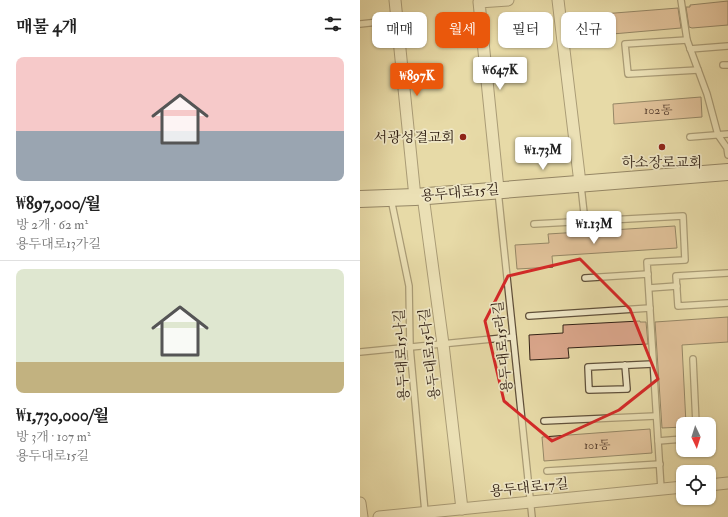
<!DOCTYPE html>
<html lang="ko">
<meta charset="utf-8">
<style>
body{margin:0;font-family:"IM FELL Double Pica","Noto Serif KR",serif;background:#f6f6f6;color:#222;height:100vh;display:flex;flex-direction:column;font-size:15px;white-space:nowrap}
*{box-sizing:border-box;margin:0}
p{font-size:13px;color:#767676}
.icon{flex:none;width:22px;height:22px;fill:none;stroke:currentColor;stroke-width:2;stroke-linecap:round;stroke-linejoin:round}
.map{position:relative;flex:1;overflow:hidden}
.side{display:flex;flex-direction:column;background:#fff;width:360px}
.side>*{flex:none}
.top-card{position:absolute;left:12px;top:12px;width:296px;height:36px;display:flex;gap:8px}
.needle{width:26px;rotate:176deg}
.controls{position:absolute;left:316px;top:417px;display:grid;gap:8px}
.controls a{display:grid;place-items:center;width:40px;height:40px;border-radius:8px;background:#fff;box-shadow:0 1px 3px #0004;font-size:20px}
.price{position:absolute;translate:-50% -34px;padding:0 9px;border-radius:4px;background:#fff;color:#222;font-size:13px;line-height:26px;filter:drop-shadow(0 1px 2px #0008)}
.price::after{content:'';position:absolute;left:50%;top:24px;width:12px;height:9px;margin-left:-6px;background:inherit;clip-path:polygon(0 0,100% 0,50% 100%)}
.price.active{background:#ea580c;color:#fff}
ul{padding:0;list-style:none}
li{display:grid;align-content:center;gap:8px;height:212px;padding:0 16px}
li+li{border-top:1px solid #e0e0e0}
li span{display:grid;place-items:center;height:124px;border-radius:8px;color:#555}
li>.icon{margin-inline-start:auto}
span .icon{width:72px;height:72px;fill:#fffc;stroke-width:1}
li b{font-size:17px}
h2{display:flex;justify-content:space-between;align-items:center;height:48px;padding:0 16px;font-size:17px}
.chip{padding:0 14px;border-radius:8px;background:#fff;box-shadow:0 1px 3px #0004;font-size:14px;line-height:36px}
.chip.active{background:#ea580c;color:#fff}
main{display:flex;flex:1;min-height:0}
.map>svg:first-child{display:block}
.building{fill:#d9a58a;stroke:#332216}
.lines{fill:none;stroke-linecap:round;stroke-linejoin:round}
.lane-casing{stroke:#60503a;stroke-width:8}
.street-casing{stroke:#60503a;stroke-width:13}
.secondary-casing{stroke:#332216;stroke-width:18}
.lane{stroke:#efe7c6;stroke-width:5.5}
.street{stroke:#efe7c6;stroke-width:11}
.secondary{stroke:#efe7c6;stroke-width:16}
.marked{fill:none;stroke:#d62828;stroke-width:3;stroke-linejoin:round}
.poi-dot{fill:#8f2418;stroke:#efe7c6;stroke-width:1.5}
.labels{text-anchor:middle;stroke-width:3.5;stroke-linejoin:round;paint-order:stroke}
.number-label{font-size:12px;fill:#5c4333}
.poi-label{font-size:14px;fill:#332216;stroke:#efe7c6;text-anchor:end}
.street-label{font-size:14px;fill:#332216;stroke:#efe7c6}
</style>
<main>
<section class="side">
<h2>매물 4개<svg class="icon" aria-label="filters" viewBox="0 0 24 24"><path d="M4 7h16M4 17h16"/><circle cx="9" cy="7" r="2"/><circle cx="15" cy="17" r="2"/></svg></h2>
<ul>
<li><span style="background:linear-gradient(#f6c9c9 60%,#9aa5b1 0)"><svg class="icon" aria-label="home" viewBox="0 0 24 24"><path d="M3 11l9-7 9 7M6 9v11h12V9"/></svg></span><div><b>₩897,000/월</b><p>방 2개 · 62 m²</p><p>용두대로13가길</p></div></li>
<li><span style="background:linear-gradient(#dfe7d0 75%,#c2b280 0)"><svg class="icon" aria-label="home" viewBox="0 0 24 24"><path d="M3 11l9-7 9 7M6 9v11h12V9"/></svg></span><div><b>₩1,730,000/월</b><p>방 3개 · 107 m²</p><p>용두대로15길</p></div></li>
</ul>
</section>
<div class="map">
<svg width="368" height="517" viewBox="0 0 368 517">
<rect width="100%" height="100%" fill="#e7daa7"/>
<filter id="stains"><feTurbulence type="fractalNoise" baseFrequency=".005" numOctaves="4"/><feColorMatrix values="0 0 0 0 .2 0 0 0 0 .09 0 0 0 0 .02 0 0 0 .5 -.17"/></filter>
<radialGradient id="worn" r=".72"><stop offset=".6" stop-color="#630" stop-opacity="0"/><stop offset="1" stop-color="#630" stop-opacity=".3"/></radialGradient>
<g class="building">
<polygon points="368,1 368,25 332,28 329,27 326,7 330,7 330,5"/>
<polygon points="318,8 321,28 218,37 217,16"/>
<polygon points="341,97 342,117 254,124 253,104"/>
<polygon points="315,226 317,248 192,256 193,267 157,269 155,245 189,243 188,234"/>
<polygon points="368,317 368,342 322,345 326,424 323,424 323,427 302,428 295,322"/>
<polygon points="280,321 280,322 286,322 288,344 208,348 209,358 170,360 169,335 203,333 203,325"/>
<polygon points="290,429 292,453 184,461 182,437"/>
</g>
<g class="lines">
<defs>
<g id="lane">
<polyline points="321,0 327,40 347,94 358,135 367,148 368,155"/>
<polyline points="0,24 37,20"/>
<polyline points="327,40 265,44 268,74 338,70"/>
<polyline points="330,49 368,46"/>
<polyline points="363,65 368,65"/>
<polyline points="330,137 368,134"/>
<polyline points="221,186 225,222"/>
<polyline points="138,191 172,517"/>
<polyline points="31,199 49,286 50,347 65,512"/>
<polyline points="174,224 323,216 325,260 287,262 301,489"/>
<polyline points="368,273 316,276 318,306 368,303"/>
<polyline points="225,278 288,274"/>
<polyline points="289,288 317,286"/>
<polyline points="169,316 290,308"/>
<polyline points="0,352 153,337"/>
<polyline points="333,359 336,424"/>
<polyline points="265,365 267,389 229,390 228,367 293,364"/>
<polyline points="184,421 296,416"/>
<polyline points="298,441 323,439"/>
<polyline points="187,471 300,464"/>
</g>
<g id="street">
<polyline points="35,0 55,197"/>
<polyline points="198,0 220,183"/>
<polyline points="138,189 119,2 148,0"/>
<polyline points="63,196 83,344 102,509"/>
<polyline points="349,485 368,483"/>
<polyline points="0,503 2,517"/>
<polyline points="19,517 323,487"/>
</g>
<polyline id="secondary" points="0,199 55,197 368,172"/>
</defs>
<use href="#lane" class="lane-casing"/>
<use href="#street" class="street-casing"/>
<use href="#secondary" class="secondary-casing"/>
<use href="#lane" class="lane"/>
<use href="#street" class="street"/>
<use href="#secondary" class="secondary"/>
</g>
<path d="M0 0H368V517H0ZM220 259 270 309 298 379 259 410 192 441 144 401 125 321 148 276Z" fill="#e7daa7" fill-opacity=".55" fill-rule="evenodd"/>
<path class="marked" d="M220 259 270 309 298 379 259 410 192 441 144 401 125 321 148 276Z"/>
<g class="poi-dot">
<circle cx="103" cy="137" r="4"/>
<circle cx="302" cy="147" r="4"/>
</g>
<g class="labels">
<g class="number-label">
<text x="298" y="114">102동</text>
<text x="237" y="449">101동</text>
</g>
<g class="poi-label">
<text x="95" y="142">서광성결교회</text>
<text x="302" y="167" text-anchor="middle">하소장로교회</text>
</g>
<g class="street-label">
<text transform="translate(100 192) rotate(-5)" y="5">용두대로15길</text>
<text transform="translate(142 347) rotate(-96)" y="5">용두대로15라길</text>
<text transform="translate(69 354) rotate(-97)" y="5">용두대로15다길</text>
<text transform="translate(41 355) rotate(-93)" y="5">용두대로15나길</text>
<text transform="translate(169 487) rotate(-6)" y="5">용두대로17길</text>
</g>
</g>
<rect width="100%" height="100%" filter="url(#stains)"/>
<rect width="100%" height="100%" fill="url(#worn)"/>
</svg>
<div class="controls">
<a><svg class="needle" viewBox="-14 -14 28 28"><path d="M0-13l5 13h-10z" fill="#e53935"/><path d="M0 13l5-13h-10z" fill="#767676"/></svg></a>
<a><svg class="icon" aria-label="locate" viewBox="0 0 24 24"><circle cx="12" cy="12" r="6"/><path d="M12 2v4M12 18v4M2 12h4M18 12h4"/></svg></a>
</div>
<b class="price" style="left:140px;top:91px">₩647K</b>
<b class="price active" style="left:57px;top:97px">₩897K</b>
<b class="price" style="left:183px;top:171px">₩1.73M</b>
<b class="price" style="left:234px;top:245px">₩1.13M</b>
<div class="top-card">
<a class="chip">매매</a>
<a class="chip active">월세</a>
<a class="chip">필터</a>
<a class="chip">신규</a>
</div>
</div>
</main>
